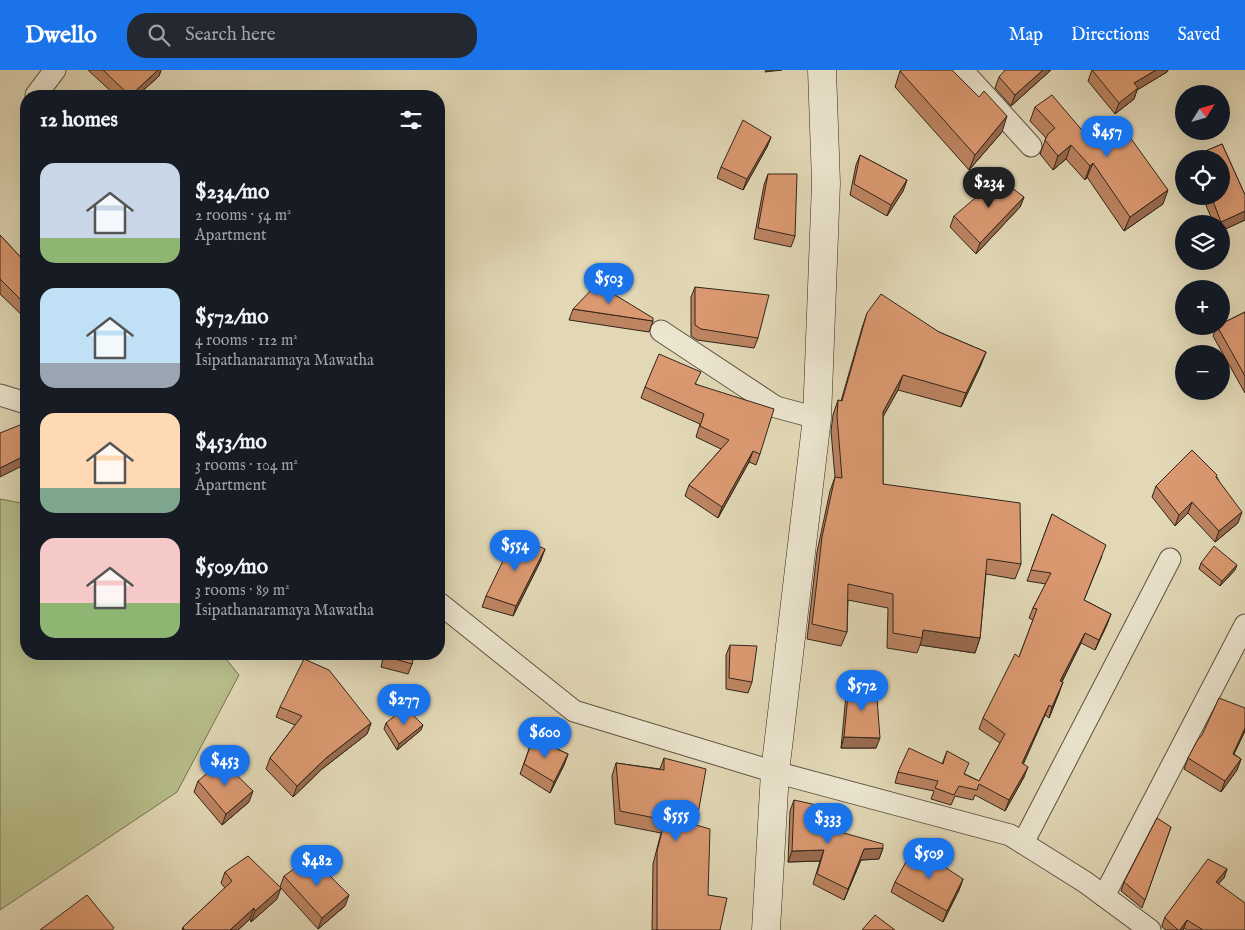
<!DOCTYPE html>
<meta charset="utf-8">
<style>
body{margin:0;font-family:"IM FELL English",serif;background:#242831;color:#f1f3f6;height:100vh;display:flex;flex-direction:column;font-size:19px;white-space:nowrap}
*{box-sizing:border-box;margin:0}
p{font-size:16px;color:#9ea1a6}
.icon{flex:none;width:28px;height:28px;fill:none;stroke:currentColor;stroke-width:2;stroke-linecap:round;stroke-linejoin:round}
.map{position:relative;flex:1;overflow:hidden}
.details{position:absolute;left:20px;top:20px;width:425px;height:570px;display:flex;flex-direction:column;background:#171b24;border-radius:20px;box-shadow:0 5px 20px #0002}
.details>*{flex:none}
.needle{width:32px;rotate:53deg}
.buttons{position:absolute;left:1175px;top:15px;display:grid;gap:10px}
.buttons a{display:grid;place-items:center;width:55px;height:55px;border-radius:50%;background:#171b24;box-shadow:0 5px 20px #0002;font-size:25px}
.price{position:absolute;translate:-50% -42px;padding:0 11px;border-radius:18px;background:#1a73e8;color:#fff;font-size:16px;line-height:32px;filter:drop-shadow(0 1px 2px #0008)}
.price::after{content:'';position:absolute;left:50%;top:30px;width:15px;height:11px;margin-left:-8px;background:inherit;clip-path:polygon(0 0,100% 0,50% 100%)}
.price.selected{background:#222;color:#fff}
ul{padding:0;list-style:none}
li{display:flex;align-items:center;gap:15px;height:125px;padding:0 20px}
li span{display:grid;place-items:center;flex:none;width:140px;height:100px;border-radius:15px;color:#555}
li>.icon{margin-inline-start:auto}
span .icon{width:60px;height:60px;fill:#fffc;stroke-width:1}
li b{font-size:21px}
h2{display:flex;justify-content:space-between;align-items:center;height:60px;padding:0 20px;font-size:21px}
header{display:flex;align-items:center;gap:30px;box-sizing:border-box;height:70px;padding:0 25px;background:#1a73e8;color:#fff}
header strong{font-size:24px}
nav{display:flex;gap:28px;margin-inline-start:auto;font-size:18px}
.search{width:350px;height:45px;background:#242831;display:flex;align-items:center;gap:12px;box-sizing:border-box;padding:0 18px;border-radius:20px;color:#9ea1a6;font-size:19px}
.map>svg:first-child{display:block}
.green{fill:#b8be8b;stroke:#757253}
.lines{fill:none;stroke-linecap:round;stroke-linejoin:round}
.street-casing{stroke:#5e5242;stroke-width:23}
.secondary-casing{stroke:#32251b;stroke-width:29}
.street{stroke:#ece6d0;stroke-width:21}
.secondary{stroke:#ece6d0;stroke-width:28}
.wall{fill:#bc8461;stroke:#32251b}
.shaded-wall{fill:#996b4f;stroke:#32251b}
.building{fill:#db9971;stroke:#32251b}
</style>
<header>
<strong>Dwello</strong>
<div class="search"><svg class="icon" aria-label="search" viewBox="0 0 24 24"><circle cx="10" cy="10" r="6"/><path d="M15 15l6 6"/></svg>Search here</div>
<nav><a>Map</a><a>Directions</a><a>Saved</a></nav>
</header>
<div class="map">
<svg width="1245" height="860" viewBox="0 0 1245 860">
<rect width="100%" height="100%" fill="#e2d8b6"/>
<filter id="stains"><feTurbulence type="fractalNoise" baseFrequency=".004" numOctaves="4"/><feColorMatrix values="0 0 0 0 .2 0 0 0 0 .09 0 0 0 0 .02 0 0 0 .5 -.17"/></filter>
<radialGradient id="worn" r=".72"><stop offset=".6" stop-color="#630" stop-opacity="0"/><stop offset="1" stop-color="#630" stop-opacity=".3"/></radialGradient>
<polygon class="green" points="0,429 26,434 26,584 222,584 239,605 177,722 0,840"/>
<g class="lines">
<defs>
<g id="street">
<polyline points="962,0 1031,76"/>
<polyline points="36,26 36,25 55,0"/>
<polyline points="661,261 776,337 817,348"/>
<polyline points="0,325 26,333"/>
<polyline points="439,533 574,641 775,702 1010,765 1085,812 1150,860"/>
<polyline points="1023,773 1170,489"/>
<polyline points="1104,826 1245,555"/>
</g>
<polyline id="secondary" points="766,860 775,702 817,348 826,113 822,0"/>
</defs>
<use href="#street" class="street-casing"/>
<use href="#secondary" class="secondary-casing"/>
<use href="#street" class="street"/>
<use href="#secondary" class="secondary"/>
</g>
<g class="wall">
<polygon points="88,0 161,0 159,6 137,26 116,26"/>
<polygon points="1051,0 1011,36 995,18 999,7"/>
<polygon points="1092,0 1168,0 1167,2 1137,20 1134,29 1115,44 1088,11"/>
<polygon points="900,1 1002,62 969,100 895,17"/>
<polygon points="1035,37 1092,72 1163,134 1124,161 1087,107 1085,110 1066,89 1053,100 1040,84 1046,68 1030,51"/>
<polygon points="771,67 767,77 743,120 717,108 721,97"/>
<polygon points="1222,74 1245,125 1245,141 1244,142 1245,141 1245,150 1221,161 1221,154 1214,154 1202,126 1221,126 1221,89 1193,89 1194,86"/>
<polygon points="860,85 907,110 903,121 887,146 850,125 856,95"/>
<polygon points="768,104 795,166 791,177 754,169 764,115"/>
<polygon points="1024,127 1020,137 976,184 950,157 954,146"/>
<polygon points="0,165 26,193 26,249 0,224"/>
<polygon points="695,217 758,268 754,278 697,270 691,266 691,227"/>
<polygon points="573,239 653,251 649,262 569,250"/>
<polygon points="1245,242 1245,323 1213,266 1217,256"/>
<polygon points="867,243 939,262 986,282 980,297 961,337 898,320 883,346 883,414 1021,494 1015,509 986,504 980,568 975,583 920,575 917,583 887,578 888,538 848,530 847,562 841,576 807,569 817,482 830,421 835,407 831,361 833,345 838,330 841,331 862,258"/>
<polygon points="697,314 760,384 756,395 749,392 718,448 685,426 689,415 721,379 696,367 700,354 641,328 645,317"/>
<polygon points="1217,407 1238,453 1215,472 1188,443 1175,456 1152,427 1156,416"/>
<polygon points="1052,444 1102,486 1084,530 1111,544 1095,580 1081,573 1062,612 1059,623 1049,648 1045,645 1023,694 1024,707 1005,741 975,725 973,730 955,726 951,735 931,729 934,721 895,713 898,702 942,694 947,681 965,704 979,711 1000,673 979,659 983,648 1019,587 1033,550 1029,548 1033,538 1046,514 1027,511"/>
<polygon points="541,490 513,546 482,537 486,526"/>
<polygon points="1201,493 1235,500 1220,516 1199,499"/>
<polygon points="730,575 752,612 748,623 726,619 726,585"/>
<polygon points="345,584 354,584 349,588"/>
<polygon points="384,584 414,584 412,594 408,604 381,597"/>
<polygon points="849,614 876,678 841,678 846,625"/>
<polygon points="280,637 371,653 367,664 322,699 293,727 266,699 270,688 295,655 276,647"/>
<polygon points="386,653 421,660 397,680 384,659"/>
<polygon points="1245,661 1234,684 1241,689 1237,700 1221,722 1184,699 1188,688"/>
<polygon points="533,668 568,684 564,695 550,723 520,704"/>
<polygon points="664,688 696,755 708,825 720,860 652,860 653,794 661,763 615,754 612,706 616,693 660,699"/>
<polygon points="198,711 249,732 222,755 194,722"/>
<polygon points="794,730 819,756 883,778 879,789 861,790 844,830 813,814 820,791 788,792 790,741"/>
<polygon points="1171,757 1142,838 1121,821 1124,812"/>
<polygon points="1227,799 1224,808 1218,814 1245,860 1187,860 1184,858 1183,860 1166,860 1162,857 1162,855 1165,847"/>
<polygon points="225,802 277,829 251,852 250,849 238,860 182,860 183,857 225,818 221,813"/>
<polygon points="284,806 345,836 318,859 280,817"/>
<polygon points="963,809 959,820 943,852 891,822 895,812"/>
</g>
<g class="shaded-wall">
<polygon points="158,0 161,0 159,6 137,26 130,26"/>
<polygon points="766,0 782,0 765,2"/>
<polygon points="1043,0 1051,0 1011,36 1015,25"/>
<polygon points="1156,0 1168,0 1167,2 1137,20 1134,29 1115,44 1119,33 1134,13"/>
<polygon points="1007,46 1002,62 969,100 975,85"/>
<polygon points="771,67 767,77 743,120 747,109"/>
<polygon points="1071,75 1066,89 1053,100 1058,86"/>
<polygon points="1093,93 1087,107 1085,110 1090,96"/>
<polygon points="907,110 903,121 887,146 891,135"/>
<polygon points="1168,120 1163,134 1124,161 1130,147"/>
<polygon points="1024,127 1020,137 976,184 980,173"/>
<polygon points="1245,141 1245,150 1221,161 1221,154 1220,154 1221,152"/>
<polygon points="986,282 980,297 961,337 966,323"/>
<polygon points="903,305 898,320 878,356 883,342"/>
<polygon points="753,381 749,392 718,448 722,437"/>
<polygon points="26,385 26,394 0,407 0,398"/>
<polygon points="1192,432 1188,443 1175,456 1179,445"/>
<polygon points="1242,442 1238,453 1215,472 1219,461"/>
<polygon points="545,479 541,490 513,546 516,536"/>
<polygon points="1237,495 1235,500 1220,516 1222,511"/>
<polygon points="1111,544 1107,555 1095,580 1099,570"/>
<polygon points="923,560 980,568 975,583 920,575 922,568"/>
<polygon points="1085,563 1081,573 1057,621 1060,611"/>
<polygon points="1063,612 1059,623 1049,648 1052,637"/>
<polygon points="1049,635 1045,645 1019,704 1022,693"/>
<polygon points="371,653 367,664 322,699 293,727 297,716 326,688"/>
<polygon points="423,655 421,660 397,680 399,674"/>
<polygon points="1245,658 1245,661 1229,694 1233,684"/>
<polygon points="844,667 880,668 876,678 841,678"/>
<polygon points="568,684 564,695 550,723 554,712"/>
<polygon points="1241,689 1237,700 1221,722 1225,711"/>
<polygon points="1028,697 1024,707 1005,741 1009,730"/>
<polygon points="253,721 249,732 222,755 226,744"/>
<polygon points="883,778 879,789 861,790 844,830 864,779"/>
<polygon points="824,780 820,791 788,792 792,781"/>
<polygon points="1227,799 1224,808 1212,821 1216,812"/>
<polygon points="963,809 959,820 943,852 947,841"/>
<polygon points="281,818 277,829 251,852 255,841"/>
<polygon points="349,825 345,836 318,859 322,848"/>
<polygon points="254,838 250,849 238,860 230,860"/>
<polygon points="1187,850 1183,860 1180,860"/>
</g>
<g class="building">
<polygon points="103,0 158,0 130,26"/>
<polygon points="901,0 952,0 979,27 984,21 1007,46 975,85 900,1"/>
<polygon points="1005,0 1043,0 1015,25 999,7"/>
<polygon points="1092,0 1156,0 1134,13 1138,18 1119,33"/>
<polygon points="1052,25 1092,72 1119,52 1168,120 1130,147 1093,93 1090,96 1071,75 1058,86 1045,70 1048,64 1055,58 1035,37"/>
<polygon points="743,50 771,67 747,109 721,97"/>
<polygon points="1222,74 1245,125 1245,141 1221,152 1211,126 1221,126 1221,89 1195,89 1194,86"/>
<polygon points="860,85 907,110 891,135 854,114"/>
<polygon points="768,104 797,104 795,166 758,158"/>
<polygon points="999,108 1024,127 980,173 954,146"/>
<polygon points="0,165 26,193 26,235 0,209"/>
<polygon points="597,214 653,248 653,251 573,239"/>
<polygon points="695,217 769,225 758,268 701,259 695,255"/>
<polygon points="881,224 939,262 986,282 966,323 903,305 883,342 883,414 1020,433 1021,494 987,489 980,568 923,560 922,568 893,563 893,524 848,514 847,562 812,554 822,467 835,407 842,408 837,346 838,330 842,331 867,243"/>
<polygon points="1245,242 1245,306 1217,256 1221,256 1221,254"/>
<polygon points="659,284 701,302 695,314 774,339 760,384 753,381 722,437 689,415 729,370 700,356 704,344 645,317"/>
<polygon points="25,353 26,355 26,385 0,398 0,363"/>
<polygon points="1192,380 1217,405 1216,407 1242,442 1219,461 1192,432 1179,445 1156,416"/>
<polygon points="1052,444 1106,475 1084,530 1111,544 1099,570 1085,563 1060,611 1063,612 1052,637 1049,635 1022,693 1028,697 1009,730 979,714 977,720 959,716 954,725 935,718 938,711 898,702 909,678 943,694 947,681 969,693 964,704 979,711 1005,664 983,648 1015,584 1019,587 1037,539 1033,538 1051,503 1031,500"/>
<polygon points="515,466 545,479 516,536 486,526"/>
<polygon points="1214,476 1237,495 1222,511 1201,493"/>
<polygon points="730,575 757,576 752,612 729,608"/>
<polygon points="385,584 414,584 412,594 385,586"/>
<polygon points="304,589 329,600 371,653 326,688 297,716 270,688 302,646 280,637"/>
<polygon points="849,614 876,615 880,668 844,667"/>
<polygon points="1219,628 1245,638 1245,658 1233,684 1241,689 1225,711 1188,688 1197,671 1202,665"/>
<polygon points="402,640 413,645 423,655 399,674 386,653"/>
<polygon points="533,668 568,684 554,712 524,694"/>
<polygon points="664,688 706,699 696,755 710,759 708,825 727,828 720,860 657,860 657,781 665,750 620,741 616,693 664,700"/>
<polygon points="222,691 253,721 226,744 198,711"/>
<polygon points="794,730 821,736 819,756 883,774 883,778 864,779 848,819 817,804 824,780 792,781"/>
<polygon points="1157,748 1171,757 1145,830 1124,812"/>
<polygon points="914,777 963,809 947,841 895,812"/>
<polygon points="248,786 281,818 255,841 254,838 230,860 184,860 183,857 232,811 225,802"/>
<polygon points="311,787 349,825 322,848 284,806"/>
<polygon points="1208,789 1227,799 1216,812 1245,833 1245,860 1203,860 1187,850 1180,860 1178,860 1165,848 1165,847"/>
<polygon points="87,825 114,858 112,860 40,860"/>
<polygon points="875,845 895,860 862,860"/>
</g>
<rect width="100%" height="100%" filter="url(#stains)"/>
<rect width="100%" height="100%" fill="url(#worn)"/>
</svg>
<div class="buttons">
<a><svg class="needle" viewBox="-14 -14 28 28"><path d="M0-13l5 13h-10z" fill="#e53935"/><path d="M0 13l5-13h-10z" fill="#9ea1a6"/></svg></a>
<a><svg class="icon" aria-label="locate" viewBox="0 0 24 24"><circle cx="12" cy="12" r="6"/><path d="M12 2v4M12 18v4M2 12h4M18 12h4"/></svg></a>
<a><svg class="icon" aria-label="layers" viewBox="0 0 24 24"><path d="M12 4l9 5-9 5-9-5zM3 14l9 5 9-5"/></svg></a>
<a>+</a>
<a>−</a>
</div>
<b class="price" style="left:1107px;top:88px">$457</b>
<b class="price selected" style="left:989px;top:139px">$234</b>
<b class="price" style="left:609px;top:235px">$503</b>
<b class="price" style="left:515px;top:502px">$554</b>
<b class="price" style="left:862px;top:642px">$572</b>
<b class="price" style="left:404px;top:656px">$277</b>
<b class="price" style="left:545px;top:689px">$600</b>
<b class="price" style="left:225px;top:717px">$453</b>
<b class="price" style="left:676px;top:772px">$555</b>
<b class="price" style="left:828px;top:775px">$333</b>
<b class="price" style="left:929px;top:810px">$509</b>
<b class="price" style="left:317px;top:817px">$482</b>
<section class="details">
<h2>12 homes<svg class="icon" aria-label="filters" viewBox="0 0 24 24"><path d="M4 7h16M4 17h16"/><circle cx="9" cy="7" r="2"/><circle cx="15" cy="17" r="2"/></svg></h2>
<ul>
<li><span style="background:linear-gradient(#c9d6e8 75%,#8fb573 0)"><svg class="icon" aria-label="home" viewBox="0 0 24 24"><path d="M3 11l9-7 9 7M6 9v11h12V9"/></svg></span><div><b>$234/mo</b><p>2 rooms · 54 m²</p><p>Apartment</p></div></li>
<li><span style="background:linear-gradient(#bfe0f5 75%,#9aa5b1 0)"><svg class="icon" aria-label="home" viewBox="0 0 24 24"><path d="M3 11l9-7 9 7M6 9v11h12V9"/></svg></span><div><b>$572/mo</b><p>4 rooms · 112 m²</p><p>Isipathanaramaya Mawatha</p></div></li>
<li><span style="background:linear-gradient(#ffd9b3 75%,#7fa58c 0)"><svg class="icon" aria-label="home" viewBox="0 0 24 24"><path d="M3 11l9-7 9 7M6 9v11h12V9"/></svg></span><div><b>$453/mo</b><p>3 rooms · 104 m²</p><p>Apartment</p></div></li>
<li><span style="background:linear-gradient(#f6c9c9 65%,#8fb573 0)"><svg class="icon" aria-label="home" viewBox="0 0 24 24"><path d="M3 11l9-7 9 7M6 9v11h12V9"/></svg></span><div><b>$509/mo</b><p>3 rooms · 89 m²</p><p>Isipathanaramaya Mawatha</p></div></li>
</ul>
</section>
</div>
